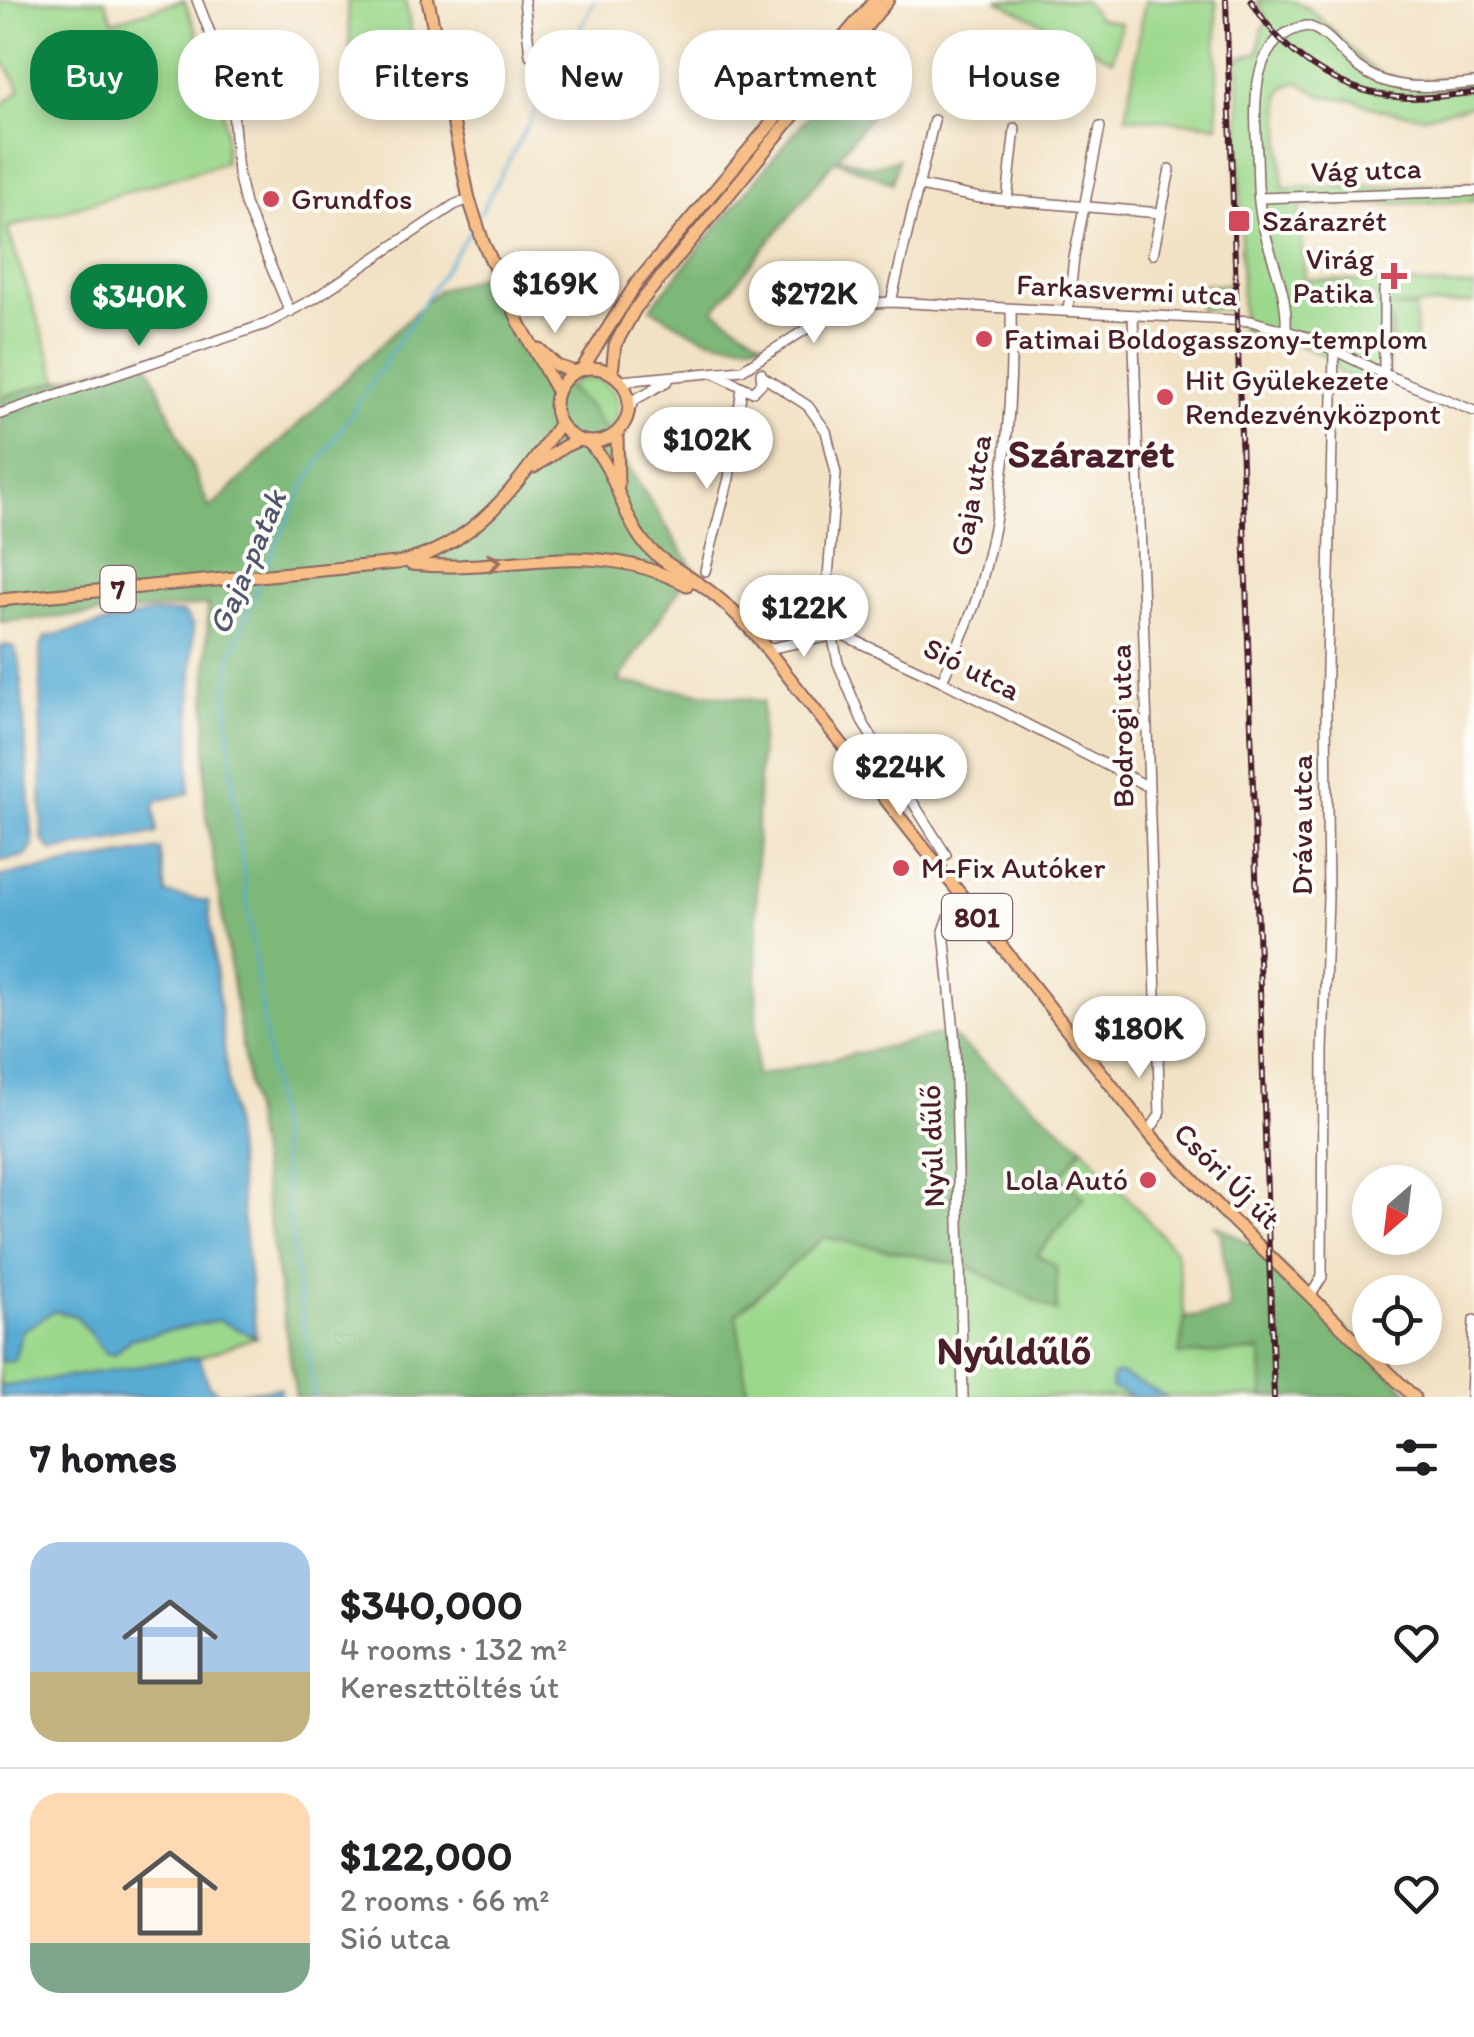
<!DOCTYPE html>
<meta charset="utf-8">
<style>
body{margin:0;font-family:Itim,sans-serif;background:#f2f2f2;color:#202124;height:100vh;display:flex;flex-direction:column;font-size:38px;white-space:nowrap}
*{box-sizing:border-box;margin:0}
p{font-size:32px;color:#757577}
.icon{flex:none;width:55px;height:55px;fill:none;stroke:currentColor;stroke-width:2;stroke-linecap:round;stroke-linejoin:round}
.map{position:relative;height:1397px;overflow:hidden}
.drawer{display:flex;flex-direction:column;background:#fff;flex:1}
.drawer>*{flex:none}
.guide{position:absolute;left:30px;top:30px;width:1415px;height:90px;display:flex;gap:20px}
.needle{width:65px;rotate:208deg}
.buttons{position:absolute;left:1352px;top:1165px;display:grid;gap:20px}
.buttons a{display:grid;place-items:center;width:90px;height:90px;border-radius:50%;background:#fff;box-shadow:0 5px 15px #0003;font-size:50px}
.price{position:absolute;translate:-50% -85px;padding:0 22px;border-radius:35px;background:#fff;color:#222;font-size:32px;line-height:65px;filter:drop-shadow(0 2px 5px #0008)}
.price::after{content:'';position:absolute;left:50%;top:60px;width:30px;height:22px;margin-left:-15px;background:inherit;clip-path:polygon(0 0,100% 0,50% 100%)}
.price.on{background:#0b8043;color:#fff}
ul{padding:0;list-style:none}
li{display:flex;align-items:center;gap:30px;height:250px;padding:0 30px}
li+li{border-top:2px solid #e0e0e0}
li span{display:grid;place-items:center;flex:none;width:280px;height:200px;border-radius:30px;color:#555}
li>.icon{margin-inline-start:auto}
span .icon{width:120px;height:120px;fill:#fffc;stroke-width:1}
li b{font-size:42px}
h2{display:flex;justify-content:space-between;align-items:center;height:120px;padding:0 30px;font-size:42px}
.pill{padding:0 35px;border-radius:40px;background:#fff;box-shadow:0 5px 15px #0003;font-size:35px;line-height:90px}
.pill.on{background:#0b8043;color:#fff}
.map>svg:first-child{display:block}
.green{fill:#9cd88c;stroke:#737c5c;stroke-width:2.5}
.forest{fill:#7db878;stroke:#646c52;stroke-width:2.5}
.water{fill:#59acd4;stroke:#526680;stroke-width:2.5}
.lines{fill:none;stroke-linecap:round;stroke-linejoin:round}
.stream{stroke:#59acd4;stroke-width:2.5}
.minor-casing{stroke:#856361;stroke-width:12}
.major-casing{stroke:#856361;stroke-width:15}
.minor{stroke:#fff;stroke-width:9}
.major{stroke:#f7be87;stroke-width:11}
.rail-casing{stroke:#4a1f2b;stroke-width:6}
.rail{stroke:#fdfcf7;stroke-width:2.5;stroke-dasharray:8;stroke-linecap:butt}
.oneway{stroke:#a06e59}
.poi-dot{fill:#d1495b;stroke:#fdfcf7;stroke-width:4}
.labels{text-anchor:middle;stroke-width:8;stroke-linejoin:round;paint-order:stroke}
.shield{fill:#fdfcf7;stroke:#806168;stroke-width:2.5}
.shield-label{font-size:28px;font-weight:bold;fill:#4a1f2b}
.street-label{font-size:30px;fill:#4a1f2b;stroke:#fdfcf7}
.poi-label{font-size:30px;fill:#4a1f2b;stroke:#fdfcf7;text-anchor:start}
.water-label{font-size:32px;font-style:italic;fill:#50576f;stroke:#fdfcf7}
.district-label{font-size:40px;font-weight:bold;fill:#4a1f2b;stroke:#fdfcf7}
</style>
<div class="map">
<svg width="1474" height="1397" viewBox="0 0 1474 1397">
<rect width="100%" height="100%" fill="#fdfcf7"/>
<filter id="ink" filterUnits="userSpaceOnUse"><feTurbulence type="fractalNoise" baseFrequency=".01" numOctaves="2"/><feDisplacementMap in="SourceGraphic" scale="20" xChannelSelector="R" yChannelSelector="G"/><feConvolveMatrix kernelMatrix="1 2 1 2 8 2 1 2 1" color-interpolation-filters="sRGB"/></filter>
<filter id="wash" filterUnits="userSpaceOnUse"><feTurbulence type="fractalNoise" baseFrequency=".0048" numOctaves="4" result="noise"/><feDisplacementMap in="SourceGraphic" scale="40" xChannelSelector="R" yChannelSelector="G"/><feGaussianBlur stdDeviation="2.25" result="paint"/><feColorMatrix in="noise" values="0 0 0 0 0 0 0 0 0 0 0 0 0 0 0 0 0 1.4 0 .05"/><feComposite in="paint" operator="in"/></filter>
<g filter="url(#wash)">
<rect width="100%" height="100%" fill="#f2e2c5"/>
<g class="green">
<path d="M0 0H105L113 21 184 0C203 50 234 108 224 163L7 228 59 382 0 397V106L21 90 0 55Z"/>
<polygon points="347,0 405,0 418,66 352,72"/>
<polygon points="997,0 1084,0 1098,18 1121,23 1113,60"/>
<polygon points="1145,0 1216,0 1218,125 1126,117"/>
<path d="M1257 0C1269 0 1285 0 1296 2 1327 14 1348 56 1380 73 1404 85 1448 78 1474 76V105L1423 116 1380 110 1355 100 1322 96 1298 82 1284 87 1280 96 1283 188 1474 184V201L1299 207 1305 279 1474 287V303L1391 307 1415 308 1416 354H1393L1391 318 1388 382 1368 384 1339 373 1329 358 1298 344 1242 331 1239 58 1258 53 1262 29 1268 21Z"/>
<rect x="1199" y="285" width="29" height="24"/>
<path d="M585 378C620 378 631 419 599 435L564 392 576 380Z"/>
<polygon points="1083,1147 1176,1252 1185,1318 1179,1354 1262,1350 1264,1397 748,1397 735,1314 824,1237 967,1266 1056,1311 1037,1255 1084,1198 1060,1177"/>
<polygon points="54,1311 76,1316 115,1354 130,1339 218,1320 256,1337 200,1357 0,1387 0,1361 13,1361 21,1331"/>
</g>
<g class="forest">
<path d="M847 69 884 99 838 157 870 167 898 159 892 183 835 160 714 310 764 342C708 347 696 334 650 308Z"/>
<polygon points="486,275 512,340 590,407 693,568 618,682 763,701 757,815 756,1076 948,1033 1083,1147 1060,1177 1084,1198 1037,1255 1056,1266 1057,1312 967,1266 824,1237 736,1314 748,1397 296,1397 205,804 208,605 0,622 0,397 145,356 210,509 438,290"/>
<polygon points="1214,1224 1268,1253 1414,1397 1264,1397 1261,1351 1179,1355 1185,1318 1230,1311 1221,1234"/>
</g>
<g class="water">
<polygon points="152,613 184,613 193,626 189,793 157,801 154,807 157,833 52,851 42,839 40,649 45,637"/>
<polygon points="7,645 15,648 20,665 33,846 26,856 0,861 0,647"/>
<polygon points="160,849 166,894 208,901 256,1337 218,1320 130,1339 115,1354 105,1353 76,1316 54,1311 22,1331 14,1361 0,1361 0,876"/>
<polygon points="200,1357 208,1385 220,1394 280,1388 281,1397 0,1397 0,1387"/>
<polygon points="1119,1373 1166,1396 1165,1397 1134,1397 1111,1388 1112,1375"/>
</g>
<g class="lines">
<g class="stream">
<polyline points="480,214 595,0"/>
<polyline points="263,573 304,486 474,225"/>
<polyline points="260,580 230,660 227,698 234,800 299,1294 315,1397"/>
</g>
</g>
</g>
<g filter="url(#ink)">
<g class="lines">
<defs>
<g id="minor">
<polyline points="197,0 231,86 238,173 245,204 290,312"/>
<polyline points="524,0 530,55"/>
<polyline points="920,186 980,198 1160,213"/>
<polyline points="1259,198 1474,191"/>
<polyline points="1007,201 1015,128"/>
<polyline points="1153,254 1170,169"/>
<polyline points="1384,289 1384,374"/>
<polyline points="891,302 934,120"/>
<polyline points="1068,311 1074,258 1100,127"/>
<polyline points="1133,315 1160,1115 1148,1132"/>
<path d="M1286 329C1288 292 1271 260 1263 225 1257 202 1258 178 1257 155 1255 111 1247 36 1307 26 1326 31 1337 48 1351 61 1384 93 1431 88 1474 83"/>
<polyline points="718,375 753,392 762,383 761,373"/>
<polyline points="762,376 808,406 826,431 836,473 826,604 838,663 863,723 946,855"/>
<polyline points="621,381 742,370 838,309 857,304 891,302 1251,321 1307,337 1384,374 1474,411"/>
<polyline points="630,407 636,399 668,381"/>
<polyline points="0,414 266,324 315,298 454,205 469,199"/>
<polyline points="705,571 729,478 742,388"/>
<polyline points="767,649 841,634 942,681 1147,786"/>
<path d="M942 681C954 652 969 624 978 594 1005 501 1013 406 1011 309"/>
<polyline points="1311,1295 1322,1277 1323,1051 1328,897 1326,712 1334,351"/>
<polyline points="963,1397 955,1042 944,931 949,917 967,904"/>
<polyline points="1471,1397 1474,1320"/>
</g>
<g id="major">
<polyline points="428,0 469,199 483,242 521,326 557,391"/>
<polyline points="539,349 557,366 575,372"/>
<circle cx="592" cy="405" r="37"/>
<polyline points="582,369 636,284 875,0"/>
<polyline points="612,373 615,345 635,309 888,0"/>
<polyline points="617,434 618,487"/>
<path d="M588 442C617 469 620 514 645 544 660 561 677 569 695 581 717 595 736 613 754 633L1154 1139 1223 1211 1414 1397"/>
<polyline points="534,467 565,446 579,440"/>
<path d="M411 564C512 575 588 534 687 585"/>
<path d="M0 600 397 563C472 549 520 484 559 424"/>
</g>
</defs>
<use href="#minor" class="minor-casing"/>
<use href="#major" class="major-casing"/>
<use href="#minor" class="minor"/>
<use href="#major" class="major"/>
<defs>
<g id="rail">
<polyline points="1226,0 1274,1397"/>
<path d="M1251 0C1281 53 1335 90 1396 97 1421 100 1448 95 1474 93"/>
</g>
</defs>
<use href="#rail" class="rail-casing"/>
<use href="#rail" class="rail"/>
</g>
<defs><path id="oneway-chevron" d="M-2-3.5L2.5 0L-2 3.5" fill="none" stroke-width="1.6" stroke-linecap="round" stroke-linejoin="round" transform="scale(2.5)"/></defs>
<use class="oneway" href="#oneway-chevron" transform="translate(494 562) rotate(-5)"/>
</g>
<g class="poi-dot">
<circle cx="271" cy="199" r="10"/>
<rect x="1227" y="209" width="24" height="24" rx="5"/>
<path d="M1389 261h10v10h10v10h-10v10h-10v-10h-10v-10h10z"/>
<circle cx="984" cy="339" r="10"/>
<circle cx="1165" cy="397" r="10"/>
<circle cx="901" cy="868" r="10"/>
<circle cx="1148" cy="1180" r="10"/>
</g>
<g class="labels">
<g class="shield">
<rect x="100.5" y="566" width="35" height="46" rx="8"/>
<rect x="942" y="894" width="70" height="46" rx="8"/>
</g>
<g class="shield-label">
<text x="118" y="599">7</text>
<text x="977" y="927">801</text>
</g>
<g class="street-label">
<text transform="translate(1366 170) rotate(-2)" y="10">Vág utca</text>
<text transform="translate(1127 290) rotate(3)" y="10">Farkasvermi utca</text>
<text transform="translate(971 495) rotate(-80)" y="10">Gaja utca</text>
<text transform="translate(972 669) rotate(27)" y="10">Sió utca</text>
<text transform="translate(1122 726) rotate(-91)" y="10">Bodrogi utca</text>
<text transform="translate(1302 825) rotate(-90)" y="10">Dráva utca</text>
<text transform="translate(932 1146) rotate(-92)" y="10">Nyúl dűlő</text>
<text transform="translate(1227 1176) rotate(45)" y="10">Csóri Új út</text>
</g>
<g class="poi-label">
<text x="291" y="209">Grundfos</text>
<text x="1262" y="231">Szárazrét</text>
<text x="1374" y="269" text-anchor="end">Virág<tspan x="1374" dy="34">Patika</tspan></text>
<text x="1004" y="349">Fatimai Boldogasszony-templom</text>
<text x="1185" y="390">Hit Gyülekezete<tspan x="1185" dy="34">Rendezvényközpont</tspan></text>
<text x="921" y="878">M-Fix Autóker</text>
<text x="1128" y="1190" text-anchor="end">Lola Autó</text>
</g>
<g class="water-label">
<text transform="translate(247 562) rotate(-67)" y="11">Gaja-patak</text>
</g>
<g class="district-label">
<text x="1091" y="467">Szárazrét</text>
<text x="1014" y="1364">Nyúldűlő</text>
</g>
</g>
</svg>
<div class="buttons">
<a><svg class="needle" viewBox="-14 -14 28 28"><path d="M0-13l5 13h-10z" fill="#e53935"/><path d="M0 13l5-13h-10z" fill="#757577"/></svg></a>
<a><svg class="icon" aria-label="locate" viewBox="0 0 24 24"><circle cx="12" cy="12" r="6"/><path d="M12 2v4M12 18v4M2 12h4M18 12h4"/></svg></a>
</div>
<b class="price" style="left:555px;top:336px">$169K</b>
<b class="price" style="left:814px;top:346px">$272K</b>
<b class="price on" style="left:139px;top:349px">$340K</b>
<b class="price" style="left:707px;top:492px">$102K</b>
<b class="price" style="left:804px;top:660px">$122K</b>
<b class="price" style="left:900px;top:819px">$224K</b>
<b class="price" style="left:1139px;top:1081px">$180K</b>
<div class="guide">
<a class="pill on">Buy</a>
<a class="pill">Rent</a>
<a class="pill">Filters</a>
<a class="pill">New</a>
<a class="pill">Apartment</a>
<a class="pill">House</a>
</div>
</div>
<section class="drawer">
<h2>7 homes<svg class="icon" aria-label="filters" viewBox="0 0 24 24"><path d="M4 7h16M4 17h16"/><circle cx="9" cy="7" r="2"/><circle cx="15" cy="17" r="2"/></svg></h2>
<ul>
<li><span style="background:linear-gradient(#a9c7e8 65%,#c2b280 0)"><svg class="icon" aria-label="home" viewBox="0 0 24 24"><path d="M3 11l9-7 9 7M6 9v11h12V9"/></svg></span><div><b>$340,000</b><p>4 rooms · 132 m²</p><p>Kereszttöltés út</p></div><svg class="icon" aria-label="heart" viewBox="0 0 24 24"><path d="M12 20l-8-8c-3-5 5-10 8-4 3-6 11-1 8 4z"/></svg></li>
<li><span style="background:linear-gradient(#ffd9b3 75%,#7fa58c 0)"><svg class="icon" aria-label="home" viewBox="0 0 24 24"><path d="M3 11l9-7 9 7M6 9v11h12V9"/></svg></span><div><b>$122,000</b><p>2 rooms · 66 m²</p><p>Sió utca</p></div><svg class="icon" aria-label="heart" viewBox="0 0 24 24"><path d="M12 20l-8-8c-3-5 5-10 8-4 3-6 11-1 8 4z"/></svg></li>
</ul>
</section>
